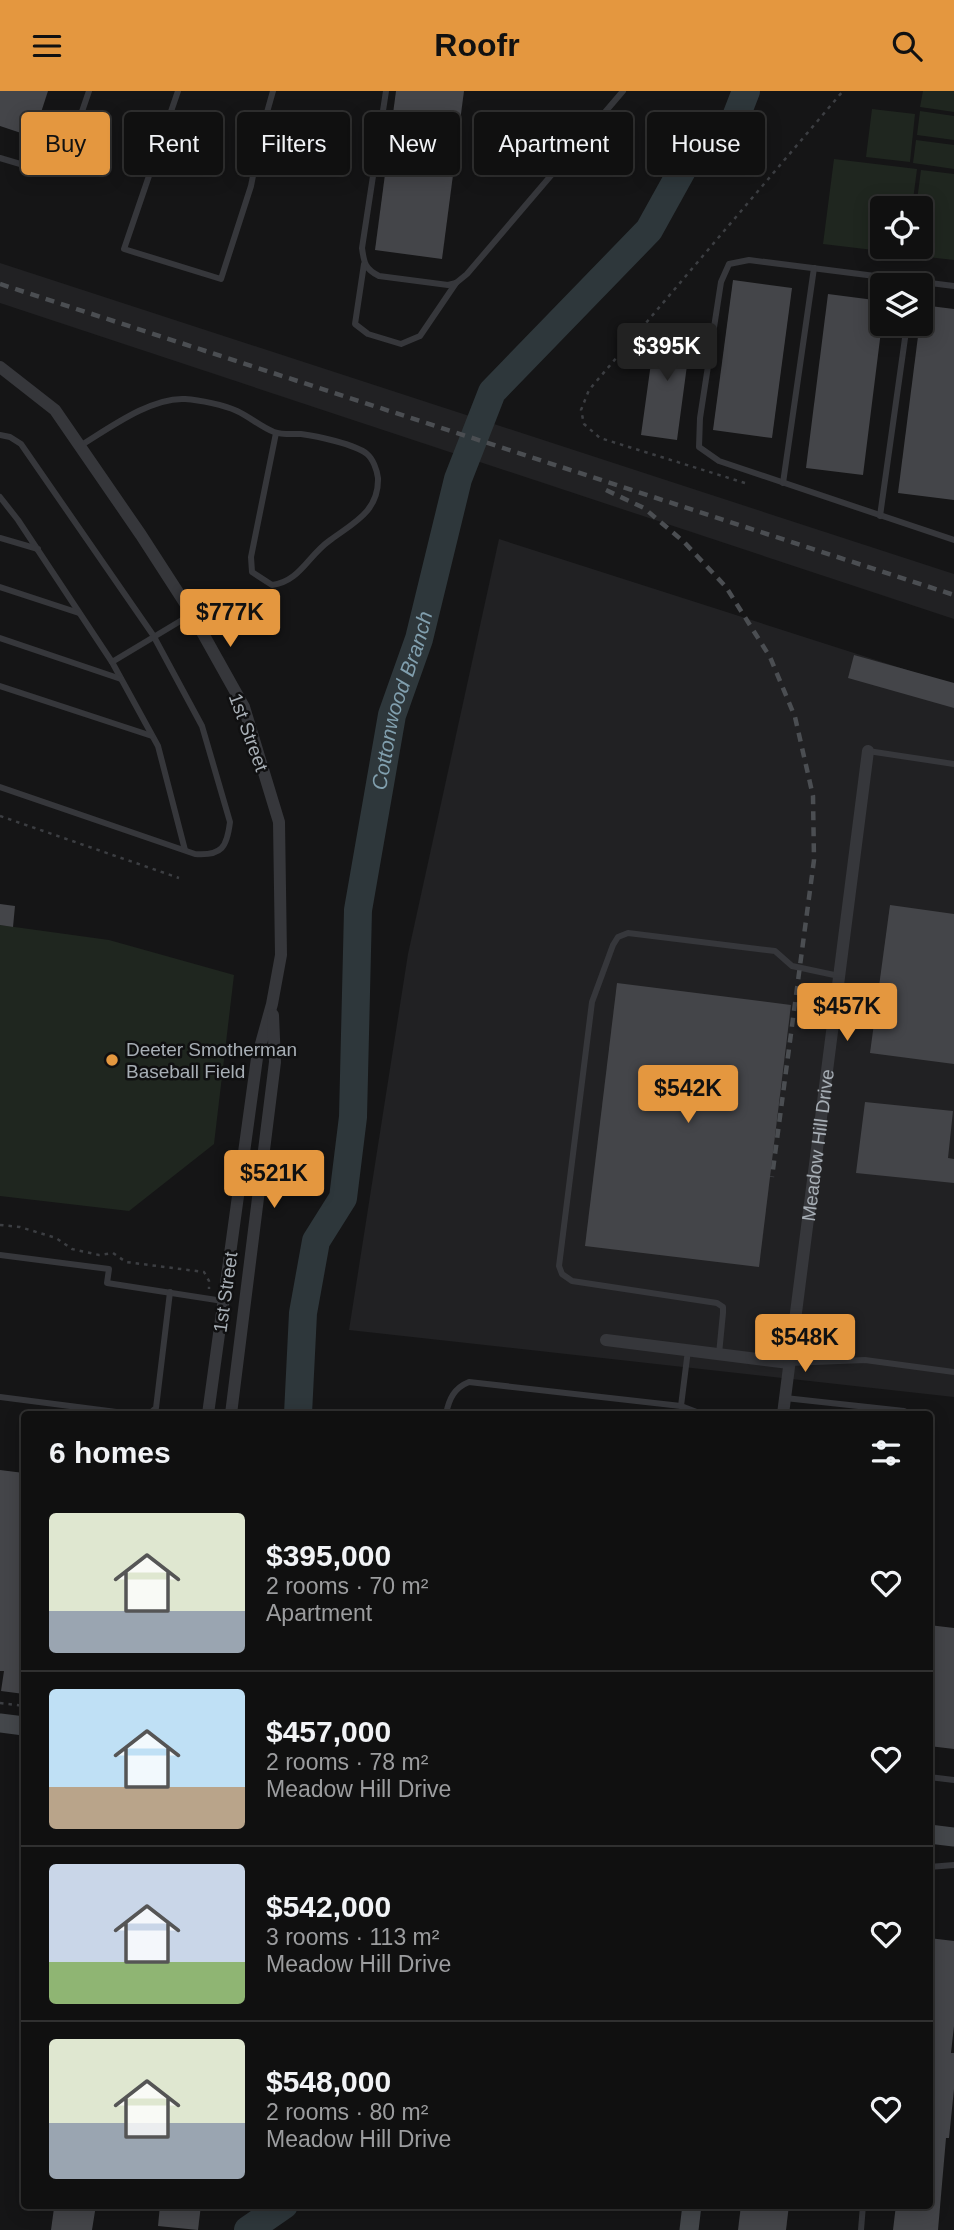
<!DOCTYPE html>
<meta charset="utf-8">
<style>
body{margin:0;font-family:Helvetica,sans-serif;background:#191919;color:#f1f3f6;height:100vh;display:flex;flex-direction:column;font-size:26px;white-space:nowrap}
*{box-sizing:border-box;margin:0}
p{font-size:23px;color:#9c9d9f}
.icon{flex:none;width:38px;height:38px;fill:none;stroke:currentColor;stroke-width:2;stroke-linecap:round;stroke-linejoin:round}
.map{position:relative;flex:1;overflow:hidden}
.drawer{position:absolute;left:21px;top:1320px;width:912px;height:798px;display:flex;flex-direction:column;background:#101010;border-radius:7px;box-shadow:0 4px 18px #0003,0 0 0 2px #303030}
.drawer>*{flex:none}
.banner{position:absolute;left:21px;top:21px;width:914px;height:63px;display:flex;gap:14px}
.tools{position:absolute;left:870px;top:105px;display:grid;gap:14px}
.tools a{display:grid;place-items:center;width:63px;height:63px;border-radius:7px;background:#101010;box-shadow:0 4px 18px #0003,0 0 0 2px #303030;font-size:35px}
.price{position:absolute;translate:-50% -60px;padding:0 16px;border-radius:7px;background:#e4973f;color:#111;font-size:23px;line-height:46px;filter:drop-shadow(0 2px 4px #0008)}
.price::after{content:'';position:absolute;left:50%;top:42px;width:21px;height:16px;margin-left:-10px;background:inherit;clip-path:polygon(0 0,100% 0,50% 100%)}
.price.current{background:#222;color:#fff}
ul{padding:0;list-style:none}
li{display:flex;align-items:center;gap:21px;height:175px;padding:0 28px}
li+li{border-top:2px solid #303030}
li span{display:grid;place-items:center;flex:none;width:196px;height:140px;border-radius:7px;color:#555}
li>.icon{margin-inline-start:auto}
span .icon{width:84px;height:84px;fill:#fffc;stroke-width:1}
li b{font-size:30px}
h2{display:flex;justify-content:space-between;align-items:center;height:84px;padding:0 28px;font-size:30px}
.pill{padding:0 24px;border-radius:7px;background:#101010;box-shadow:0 4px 18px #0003,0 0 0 2px #303030;font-size:24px;line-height:63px}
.pill.current{background:#e4973f;color:#111}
header{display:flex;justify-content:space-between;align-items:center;height:91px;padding:0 28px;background:#e4973f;color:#111;font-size:32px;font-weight:600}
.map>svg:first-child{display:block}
.built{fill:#212123}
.green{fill:#1f261f}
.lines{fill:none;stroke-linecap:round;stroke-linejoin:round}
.river{stroke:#2e373b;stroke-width:28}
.building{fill:#444549}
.path{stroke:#3c3e42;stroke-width:2.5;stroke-dasharray:3.5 5;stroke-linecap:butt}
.lane{stroke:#36373b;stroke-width:6}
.street{stroke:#36373b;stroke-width:12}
.secondary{stroke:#44474b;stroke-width:19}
.rail{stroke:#4b4e52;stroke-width:4.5;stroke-dasharray:9 7;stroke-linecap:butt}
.poi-dot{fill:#e4973f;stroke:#101011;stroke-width:2.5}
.labels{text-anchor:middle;stroke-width:5;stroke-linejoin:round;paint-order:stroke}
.street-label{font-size:19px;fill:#a7aeb5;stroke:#101011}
.poi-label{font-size:19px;fill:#a7aeb5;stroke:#101011;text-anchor:start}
.water-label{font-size:21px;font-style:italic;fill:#819fae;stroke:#101011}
</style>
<header><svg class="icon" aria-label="menu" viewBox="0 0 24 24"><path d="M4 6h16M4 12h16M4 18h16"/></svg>Roofr<svg class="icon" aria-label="search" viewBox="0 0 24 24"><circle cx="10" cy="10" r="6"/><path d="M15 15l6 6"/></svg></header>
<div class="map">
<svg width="954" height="2139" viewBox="0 0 954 2139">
<rect width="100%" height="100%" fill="#151516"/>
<g class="built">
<polygon points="0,172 954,483 954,528 0,212"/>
<polygon points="499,448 954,594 954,1306 349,1239 408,863"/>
</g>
<g class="green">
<polygon points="923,0 954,0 954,21 920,16"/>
<polygon points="872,18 915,23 910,71 866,66"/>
<polygon points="920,20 954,25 954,49 917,44"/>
<polygon points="916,49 954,54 954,78 913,72"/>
<polygon points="834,68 917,78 912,117 882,117 882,156 908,156 907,163 823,153"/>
<polygon points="921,79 954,83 954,169 910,164 911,156 920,156 920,117 916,117"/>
<polygon points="0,834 109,849 234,884 214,1053 129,1120 0,1105"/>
</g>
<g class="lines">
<g class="river">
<path id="s1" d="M298 1323 303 1222 316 1150 343 1107 353 1026 358 819 392 624 419 548 458 388 492 301 649 139 695 56 727 49 746 0"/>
<polyline points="248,2139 284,2114"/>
</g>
</g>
<g class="building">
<polygon points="0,0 48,0 33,46 0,35"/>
<polygon points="396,0 464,0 442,168 375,159"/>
<polygon points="733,189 792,197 772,347 713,339"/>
<polygon points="828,203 882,210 882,232 863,384 806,377"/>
<polygon points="922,214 954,218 954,409 898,402"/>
<polygon points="667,234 692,237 677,349 641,344 655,243 666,244"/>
<polygon points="854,564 954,592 954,617 848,587"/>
<polygon points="0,813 15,815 13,836 0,834"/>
<polygon points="890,814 954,823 954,973 870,962"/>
<polygon points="617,892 791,914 759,1176 585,1155"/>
<polygon points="865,1011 953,1020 948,1067 954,1068 954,1092 856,1082"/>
<polygon points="0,1379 24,1382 24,1603 1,1600 4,1580 0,1580"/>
<polygon points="929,1534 954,1537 954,1658 929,1655"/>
<polygon points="929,1847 954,1850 954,1935 951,1962 954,1962 954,1998 949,2047 946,2047 938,2139 893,2139 896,2114 929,2114"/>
<polygon points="67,2114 96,2114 92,2139 51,2139 54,2117 66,2119"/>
<polygon points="160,2114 201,2114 198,2139 158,2135"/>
<polygon points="741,2114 789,2114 786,2139 738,2139"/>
</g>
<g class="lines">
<g class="path">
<polyline points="745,392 600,347 584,333 581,319 589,299 843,0"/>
<polyline points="0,725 179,787"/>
<polyline points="0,1134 20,1136 56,1147 72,1158 99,1164 113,1162 126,1171 204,1181 209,1190 209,1198"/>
<polyline points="0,1612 24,1615"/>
</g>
<g class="lane">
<polyline points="178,0 124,158 221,188 251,95 262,39 273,0"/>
<path d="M386 0 362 157C364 172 365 178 379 185L448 194 456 192 467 183 623 0"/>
<polyline points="0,67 54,83 64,73 89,0"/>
<polyline points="364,173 355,233 368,243 401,253 420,245 456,192"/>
<polyline points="954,195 749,169 729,173 721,191 700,327 699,356 719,370 954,449"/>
<path d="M0 344 10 346 21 353 153 544 202 635 230 731C227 756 222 765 195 763L0 696"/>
<path d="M80 355C108 338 151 306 185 308 200 309 224 314 237 320 250 326 261 336 274 341 282 344 292 343 301 343 316 345 355 353 367 363 373 368 377 379 378 387 379 421 353 432 329 450 308 465 299 491 272 494L252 481 251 466 276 342"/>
<polyline points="783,392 814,177"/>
<polyline points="0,406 18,429 112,571 158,655 185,759"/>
<polyline points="880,425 907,233"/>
<polyline points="0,447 38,458"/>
<polyline points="0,496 79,522"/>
<polyline points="0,547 121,588"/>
<polyline points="112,571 192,523"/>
<polyline points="0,595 152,645"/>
<polyline points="868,660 954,673"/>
<polyline points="0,1164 109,1178 107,1192 223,1210"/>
<polyline points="719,1263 723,1222 723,1216 717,1212 572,1190 562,1183 559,1175 592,911 613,854 618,846 628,842 775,860 792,875 839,885"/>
<polyline points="789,1272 865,1269 954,1281"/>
<polyline points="0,1306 132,1323"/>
<polyline points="785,1307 904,1320 911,1323"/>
<polyline points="681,1315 688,1259"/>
<polyline points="149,1323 156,1317 170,1201"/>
<path d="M446 1323C449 1308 454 1297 469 1291L681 1315 702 1323"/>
<polyline points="929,1686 954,1689"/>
<polyline points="929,1776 954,1774"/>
<polyline points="861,2139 863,2114"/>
</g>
<g class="street">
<polyline points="0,276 55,319 141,444 192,523 244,616 279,731 281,864 272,913 257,967 208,1323"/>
<polyline points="606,1249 789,1272"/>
<polyline points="231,1323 275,971 273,924"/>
<path id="s2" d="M783 1323 868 660"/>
</g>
<g class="secondary">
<polyline points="0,1632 24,1635"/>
<polyline points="929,1743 954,1746"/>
<polyline points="689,2139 692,2114"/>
</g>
<g class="rail">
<polyline points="0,193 954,504"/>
<polyline points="606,399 644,417 684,451 726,496 770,566 795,626 813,705 814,769 772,1086"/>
</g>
</g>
<circle class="poi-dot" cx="112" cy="969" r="7"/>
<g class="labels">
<g class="street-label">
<text transform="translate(249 641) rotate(70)" y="7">1st Street</text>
<text dy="7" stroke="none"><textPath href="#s2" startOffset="271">Meadow Hill Drive</textPath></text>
<text transform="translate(225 1201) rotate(-82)" y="7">1st Street</text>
</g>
<g class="poi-label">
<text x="126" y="965">Deeter Smotherman<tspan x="126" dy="22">Baseball Field</tspan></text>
</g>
<g class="water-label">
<text dy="7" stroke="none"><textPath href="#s1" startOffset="728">Cottonwood Branch</textPath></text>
</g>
</g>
</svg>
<div class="tools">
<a><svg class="icon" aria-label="locate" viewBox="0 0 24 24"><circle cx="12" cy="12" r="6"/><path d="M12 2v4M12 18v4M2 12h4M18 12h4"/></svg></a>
<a><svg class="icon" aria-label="layers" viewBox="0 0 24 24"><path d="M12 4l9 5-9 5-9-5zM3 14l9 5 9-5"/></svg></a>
</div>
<b class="price current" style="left:667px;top:292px">$395K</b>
<b class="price" style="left:230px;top:558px">$777K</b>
<b class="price" style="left:847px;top:952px">$457K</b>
<b class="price" style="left:688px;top:1034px">$542K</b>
<b class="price" style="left:274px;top:1119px">$521K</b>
<b class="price" style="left:805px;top:1283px">$548K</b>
<div class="banner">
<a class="pill current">Buy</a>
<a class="pill">Rent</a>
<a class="pill">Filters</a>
<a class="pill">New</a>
<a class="pill">Apartment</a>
<a class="pill">House</a>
</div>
<section class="drawer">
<h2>6 homes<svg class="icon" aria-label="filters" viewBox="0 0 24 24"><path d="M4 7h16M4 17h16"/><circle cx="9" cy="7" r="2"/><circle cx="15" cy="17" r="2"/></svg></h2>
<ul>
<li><span style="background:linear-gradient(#dfe7d0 70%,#9aa5b1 0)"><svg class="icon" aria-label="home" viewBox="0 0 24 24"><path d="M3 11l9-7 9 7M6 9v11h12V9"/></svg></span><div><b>$395,000</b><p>2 rooms · 70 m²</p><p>Apartment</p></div><svg class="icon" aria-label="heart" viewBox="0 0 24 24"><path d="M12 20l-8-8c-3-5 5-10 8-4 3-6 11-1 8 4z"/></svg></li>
<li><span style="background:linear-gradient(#bfe0f5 70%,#b9a48a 0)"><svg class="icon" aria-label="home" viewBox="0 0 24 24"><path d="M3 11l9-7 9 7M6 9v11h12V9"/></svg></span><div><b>$457,000</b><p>2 rooms · 78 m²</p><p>Meadow Hill Drive</p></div><svg class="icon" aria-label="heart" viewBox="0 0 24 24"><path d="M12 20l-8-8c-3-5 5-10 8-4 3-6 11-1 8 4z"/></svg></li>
<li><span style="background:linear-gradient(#c9d6e8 70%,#8fb573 0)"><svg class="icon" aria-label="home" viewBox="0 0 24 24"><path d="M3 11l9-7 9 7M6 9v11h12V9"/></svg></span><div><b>$542,000</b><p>3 rooms · 113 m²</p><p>Meadow Hill Drive</p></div><svg class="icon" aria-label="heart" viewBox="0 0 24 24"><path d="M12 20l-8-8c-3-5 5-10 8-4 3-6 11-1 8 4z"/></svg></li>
<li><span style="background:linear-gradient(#dfe7d0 60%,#9aa5b1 0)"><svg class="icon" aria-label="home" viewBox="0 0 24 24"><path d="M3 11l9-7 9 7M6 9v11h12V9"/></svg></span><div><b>$548,000</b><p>2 rooms · 80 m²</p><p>Meadow Hill Drive</p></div><svg class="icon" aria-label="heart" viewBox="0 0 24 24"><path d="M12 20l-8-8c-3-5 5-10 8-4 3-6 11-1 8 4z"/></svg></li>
</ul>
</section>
</div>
